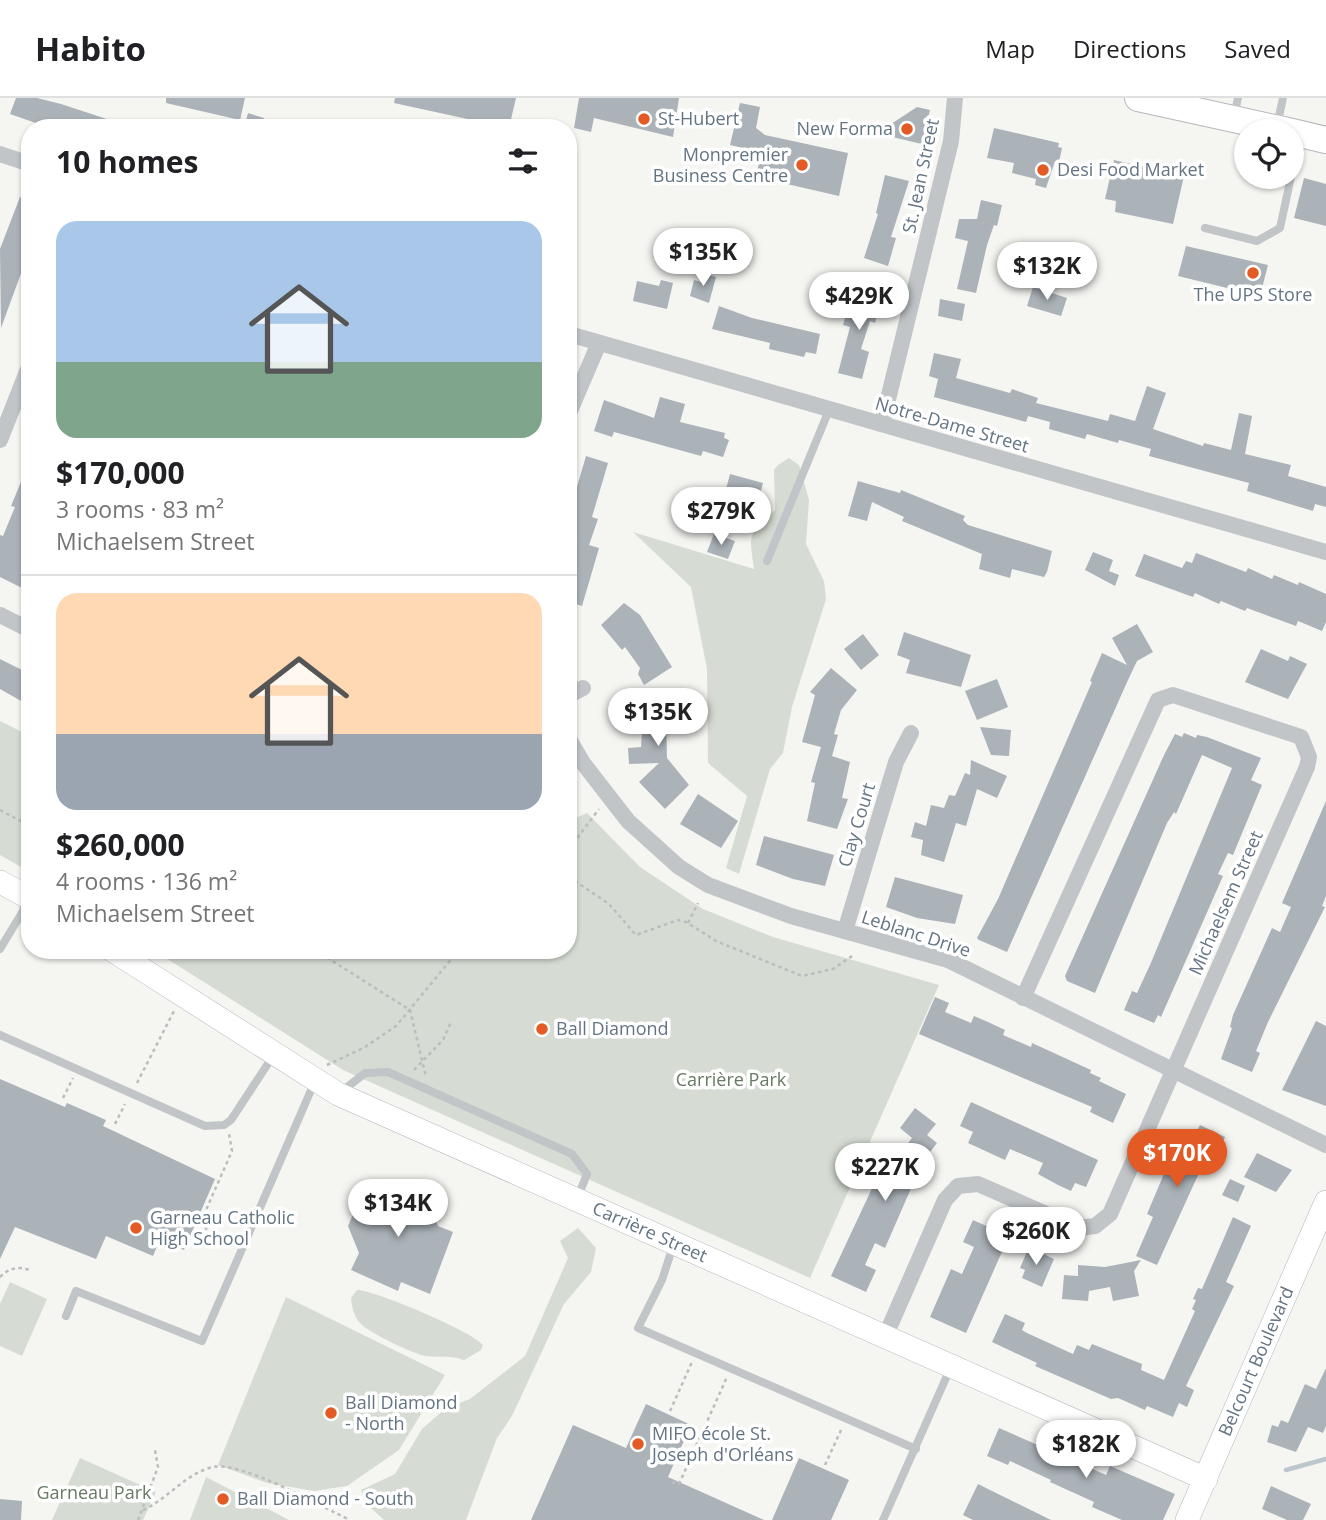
<!DOCTYPE html>
<meta charset="utf-8">
<style>
body{margin:0;font-family:"Open Sans",sans-serif;background:#f6f6f6;color:#202124;height:100vh;display:flex;flex-direction:column;font-size:26px;white-space:nowrap}
*{box-sizing:border-box;margin:0}
p{font-size:23px;color:#757577}
.icon{flex:none;width:38px;height:38px;fill:none;stroke:currentColor;stroke-width:2;stroke-linecap:round;stroke-linejoin:round}
.map{position:relative;flex:1;overflow:hidden}
.sheet{position:absolute;left:21px;top:21px;width:556px;height:840px;display:flex;flex-direction:column;background:#fff;border-radius:28px;box-shadow:0 2px 5px #0004}
.sheet>*{flex:none}
.fabs{position:absolute;left:1234px;top:21px;display:grid;gap:14px}
.fabs a{display:grid;place-items:center;width:70px;height:70px;border-radius:50%;background:#fff;box-shadow:0 2px 5px #0004;font-size:35px}
.price{position:absolute;translate:-50% -60px;padding:0 16px;border-radius:24px;background:#fff;color:#222;font-size:23px;line-height:46px;filter:drop-shadow(0 2px 4px #0008)}
.price::after{content:'';position:absolute;left:50%;top:42px;width:21px;height:16px;margin-left:-10px;background:inherit;clip-path:polygon(0 0,100% 0,50% 100%)}
.price.active{background:#e35a25;color:#fff}
ul{padding:0;list-style:none}
li{display:grid;align-content:center;gap:14px;height:371px;padding:0 35px}
li+li{border-top:2px solid #e0e0e0}
li span{display:grid;place-items:center;height:217px;border-radius:21px;color:#555}
li>.icon{margin-inline-start:auto}
span .icon{width:126px;height:126px;fill:#fffc;stroke-width:1}
li b{font-size:30px}
h2{display:flex;justify-content:space-between;align-items:center;height:84px;padding:0 35px;font-size:30px}
header{display:flex;align-items:center;gap:42px;box-sizing:border-box;height:98px;padding:0 35px;background:#fff;border-bottom:2px solid #e0e0e0}
header strong{font-size:33px}
nav{display:flex;gap:38px;margin-inline-start:auto;font-size:24px}
.map>svg:first-child{display:block}
.green{fill:#d6dcd3}
.lines{fill:none;stroke-linecap:round;stroke-linejoin:round}
.stream{stroke:#bcc6cc;stroke-width:4.5}
.building{fill:#abb2b8}
.secondary-casing{stroke:#b3b8bd;stroke-width:24}
.primary-casing{stroke:#b4b8bc;stroke-width:28}
.path{stroke:#bbbdbf;stroke-width:2.5;stroke-dasharray:3.5 3.5;stroke-linecap:butt}
.lane{stroke:#c1c5c8;stroke-width:8}
.street{stroke:#c1c5c8;stroke-width:16}
.secondary{stroke:#fff;stroke-width:23}
.primary{stroke:#fff;stroke-width:26}
.poi-dot{fill:#e35a25;stroke:#fff;stroke-width:2.5}
.labels{text-anchor:middle;stroke-width:7;stroke-linejoin:round;paint-order:stroke}
.poi-label{font-size:18px;fill:#647483;stroke:#fff;text-anchor:start}
.street-label{font-size:18px;fill:#647483;stroke:#fff}
.park-label{font-size:18px;fill:#677a63;stroke:#fff}
</style>
<header>
<strong>Habito</strong>
<nav><a>Map</a><a>Directions</a><a>Saved</a></nav>
</header>
<div class="map">
<svg width="1326" height="1422" viewBox="0 0 1326 1422">
<rect width="100%" height="100%" fill="#f5f6f2"/>
<g class="green">
<path d="M789 360 799 367 809 402 806 446 824 483 826 501 792 609 783 655 770 671 739 776 726 770 747 698 708 665 707 571 691 489 633 434 754 471C749 434 747 439 775 412L774 372 778 367Z"/>
<polygon points="0,623 30,638 30,774 0,757"/>
<polygon points="587,715 640,769 703,811 773,839 939,887 810,1180 343,972 153,852 569,852 569,723"/>
<polygon points="578,1130 596,1150 591,1174 564,1206 512,1318 497,1340 466,1422 384,1422 365,1405 361,1392 395,1376 422,1331 446,1310 470,1301 525,1258 568,1160 560,1143"/>
<polygon points="10,1184 47,1201 22,1258 0,1248 0,1206"/>
<path d="M357 1192C375 1192 473 1234 483 1247L481 1252 464 1262C450 1257 440 1260 426 1258 415 1257 368 1234 361 1226 354 1219 352 1210 351 1200Z"/>
<polygon points="286,1199 445,1277 399,1352 347,1388 314,1393 267,1385 218,1367"/>
<polygon points="80,1360 156,1394 143,1422 52,1422"/>
<polygon points="206,1379 289,1422 190,1422"/>
</g>
<g class="lines">
<polyline class="stream" points="1286,1372 1326,1361"/>
</g>
<g class="building">
<polygon points="16,0 37,0 61,6 125,27 125,30 50,30 10,16"/>
<polygon points="166,0 245,0 240,22 166,5"/>
<polygon points="395,0 516,0 509,30 394,5"/>
<polygon points="579,0 679,0 673,39 594,20 591,34 574,30"/>
<polygon points="740,5 760,9 756,30 765,37 848,55 839,98 756,79 761,54 730,47"/>
<polygon points="917,9 930,12 922,46 888,38 891,26"/>
<polygon points="248,15 264,20 261,30 244,30"/>
<polygon points="994,30 1059,45 1058,49 1062,50 1059,64 1055,63 1046,90 1035,87 1036,81 1012,75 1014,65 987,60"/>
<polygon points="1114,62 1184,78 1173,126 1115,114 1116,103 1105,101"/>
<polygon points="885,77 909,83 891,139 896,140 888,168 864,160 878,116 876,115"/>
<polygon points="1304,80 1326,86 1326,128 1294,120"/>
<polygon points="20,99 30,103 30,160 27,159 1,230 0,151"/>
<polygon points="981,102 1002,107 997,128 994,127 987,147 976,195 957,191 968,143 955,140 959,121 977,121"/>
<polygon points="1186,148 1268,167 1260,198 1178,178"/>
<polygon points="704,176 716,179 709,205 690,198 694,182 701,184"/>
<polygon points="661,182 673,185 667,211 633,203 637,183 659,188"/>
<polygon points="1033,189 1067,200 1061,218 1027,208"/>
<polygon points="859,190 883,197 875,225 870,223 861,251 869,254 862,281 838,275 850,229 843,227 848,208 854,209"/>
<polygon points="940,201 965,206 962,223 938,218"/>
<polygon points="719,208 752,220 820,236 816,256 806,254 804,259 769,251 770,245 712,231"/>
<polygon points="934,255 961,261 956,280 1010,295 1012,291 1038,300 1036,305 1108,323 1110,316 1135,323 1147,288 1166,295 1153,331 1203,348 1204,345 1231,352 1239,315 1252,318 1245,356 1291,367 1288,378 1326,389 1326,409 1315,406 1313,413 1247,393 1249,385 1149,358 1151,351 1119,342 1118,345 1087,336 1085,341 1049,331 1050,324 1028,318 1026,324 934,299 938,281 929,278"/>
<polygon points="660,299 685,306 680,324 725,335 724,340 729,342 723,359 703,353 701,358 614,334 612,339 594,333 604,302 654,320"/>
<polygon points="586,358 608,365 592,419 598,421 589,447 599,450 582,508 569,504 569,472 572,461 569,460 569,416"/>
<polygon points="30,362 30,482 26,492 0,479 0,437 3,438 15,409 11,408"/>
<polygon points="730,376 763,385 757,408 724,399"/>
<polygon points="858,383 900,395 901,392 965,418 963,422 968,427 1052,453 1047,474 1044,479 1012,471 1010,480 979,471 982,456 902,423 904,419 872,404 867,423 848,418"/>
<polygon points="714,436 735,443 728,461 707,454"/>
<polygon points="1093,454 1113,462 1109,473 1119,477 1115,488 1085,472"/>
<polygon points="1196,455 1246,474 1248,470 1272,481 1274,477 1298,487 1299,484 1326,496 1326,524 1322,533 1298,523 1296,528 1247,510 1245,513 1221,503 1219,506 1195,495 1193,499 1135,478 1144,456 1182,470 1186,463 1192,465"/>
<polygon points="624,505 640,517 672,569 644,587 638,576 640,570 625,549 622,552 601,527"/>
<polygon points="1137,526 1153,554 1137,563 1128,582 1007,854 979,842 977,840 998,801 1092,584 1090,583 1102,555 1127,567 1112,540"/>
<polygon points="904,534 971,557 961,589 906,575 910,562 897,557"/>
<polygon points="863,536 879,557 861,572 844,551"/>
<polygon points="1261,551 1288,563 1290,558 1307,566 1288,601 1245,584"/>
<polygon points="0,561 30,576 30,608 0,591"/>
<polygon points="831,570 857,592 841,612 834,636 838,637 832,658 850,664 842,700 848,701 837,731 807,723 815,685 811,684 821,649 802,644 815,597 810,594"/>
<polygon points="997,581 1008,609 977,622 965,593"/>
<polygon points="645,592 675,592 676,623 666,623 667,660 689,687 665,711 639,684 659,665 629,666 628,650 641,649"/>
<polygon points="980,629 1011,632 1009,658 991,657"/>
<polygon points="1184,635 1196,640 1197,637 1207,639 1261,660 1251,682 1262,687 1233,757 1228,755 1218,776 1223,778 1161,919 1158,917 1154,925 1124,912 1132,893 1137,895 1150,867 1232,670 1202,657 1176,716 1174,714 1167,725 1095,895 1067,883 1065,878 1164,657 1175,636 1182,639"/>
<polygon points="971,662 1007,678 997,700 977,691 966,728 956,725 944,764 921,757 923,742 911,739 915,724 926,728 931,707 944,710 949,697 955,698 965,675 970,677"/>
<polygon points="698,696 738,723 721,750 680,726"/>
<polygon points="1326,703 1326,798 1322,808 1325,809 1268,924 1256,953 1260,955 1252,974 1221,961 1232,930 1230,929 1233,917 1272,830 1280,834 1291,809 1282,805"/>
<polygon points="764,738 834,757 825,788 793,781 756,767"/>
<polygon points="895,779 963,797 955,826 917,820 886,809"/>
<polygon points="935,899 949,905 945,914 971,925 974,918 988,924 1005,932 1003,937 1031,949 1032,945 1091,972 1090,975 1101,980 1099,983 1126,996 1113,1025 1090,1014 1092,1009 919,936"/>
<polygon points="1316,923 1326,928 1326,1008 1282,992"/>
<polygon points="0,981 65,1009 67,1005 106,1022 103,1028 215,1081 184,1152 160,1141 153,1158 106,1138 96,1161 15,1129 0,1161"/>
<polygon points="971,1004 1098,1062 1086,1089 1075,1085 1071,1093 1058,1087 1038,1076 1043,1065 1010,1051 1005,1062 968,1045 973,1034 960,1028"/>
<polygon points="915,1010 936,1026 927,1037 937,1045 923,1063 885,1150 875,1145 865,1167 876,1172 866,1194 831,1178 889,1054 898,1058 912,1040 900,1030"/>
<polygon points="1200,1027 1225,1039 1216,1057 1209,1053 1157,1167 1136,1158 1153,1119 1147,1116 1183,1031 1195,1037"/>
<polygon points="1257,1055 1292,1072 1276,1094 1244,1079"/>
<polygon points="1230,1081 1245,1088 1238,1104 1222,1097"/>
<polygon points="395,1085 424,1098 438,1128 453,1134 430,1196 401,1184 398,1193 351,1172 359,1155 348,1128 361,1098"/>
<polygon points="1233,1119 1251,1128 1226,1184 1234,1188 1186,1288 1194,1292 1187,1309 1179,1305 1173,1319 1147,1308 1145,1312 1118,1300 1111,1301 1035,1268 1037,1265 992,1244 1005,1216 1025,1225 1022,1232 1027,1235 1073,1256 1077,1247 1089,1252 1092,1246 1142,1266 1141,1272 1164,1282 1195,1213 1192,1211 1196,1202 1193,1201 1198,1190 1202,1191"/>
<polygon points="973,1122 1009,1138 966,1235 930,1219 951,1171 962,1176 974,1149 963,1144"/>
<polygon points="1029,1149 1054,1161 1042,1189 1022,1180 1025,1172 1020,1170"/>
<polygon points="1141,1162 1134,1173 1139,1198 1113,1203 1110,1189 1089,1193 1088,1203 1062,1201 1064,1177 1078,1178 1078,1167 1105,1169"/>
<polygon points="1326,1270 1326,1328 1323,1335 1308,1329 1296,1354 1267,1344 1272,1327 1278,1329 1281,1322 1288,1325 1305,1286 1316,1291"/>
<polygon points="646,1306 691,1327 668,1379 764,1422 531,1422 573,1327 626,1350"/>
<polygon points="999,1330 1106,1377 1110,1368 1175,1396 1163,1422 1122,1422 1092,1409 1094,1404 1050,1384 1051,1382 1010,1363 1008,1367 987,1358"/>
<polygon points="799,1360 849,1382 831,1422 772,1422"/>
<polygon points="978,1386 994,1394 1051,1422 973,1422 963,1417"/>
<polygon points="1271,1388 1311,1406 1303,1422 1287,1422 1262,1411"/>
<polygon points="0,1401 22,1403 21,1422 0,1422"/>
</g>
<g class="lines">
<defs>
<g id="secondary">
<polyline points="0,784 30,800"/>
<path id="s1" d="M112 852 338 996 1206 1381"/>
<path id="s2" d="M1187 1422 1326 1104"/>
</g>
<g id="primary">
<polyline points="1138,0 1288,33"/>
<polyline points="1292,34 1326,42"/>
</g>
</defs>
<use href="#secondary" class="secondary-casing"/>
<use href="#primary" class="primary-casing"/>
<g class="path">
<polyline points="0,712 30,728"/>
<polyline points="569,751 599,711"/>
<polyline points="569,779 609,806 636,837 678,822 686,824 716,843 802,878 833,871 855,856"/>
<polyline points="688,825 698,805"/>
<polyline points="315,852 410,912 426,979"/>
<polyline points="327,967 365,949 396,928 459,852"/>
<polyline points="414,972 443,942 451,924"/>
<polyline points="137,985 174,913"/>
<polyline points="63,1000 73,980"/>
<polyline points="115,1026 125,1006"/>
<polyline points="206,1132 206,1112 232,1053 229,1036"/>
<path d="M0 1179C9 1170 18 1168 30 1172"/>
<polyline points="670,1313 692,1264"/>
<polyline points="825,1367 842,1330"/>
<polyline points="672,1384 679,1386 727,1279"/>
<path d="M143 1412C168 1401 186 1375 213 1369 242 1363 320 1408 350 1422"/>
<polyline points="138,1422 158,1369 155,1352"/>
</g>
<g class="lane">
<polyline points="1234,18 1238,0"/>
<polyline points="1277,28 1283,0"/>
<polyline points="1292,75 1300,39"/>
<polyline points="1205,130 1257,143 1280,130 1291,79"/>
<polyline points="767,463 829,312"/>
<polyline points="0,851 23,813 26,801"/>
<polyline points="0,937 205,1028 224,1027 231,1022 273,958"/>
<polyline points="341,994 365,975 388,974 572,1056 587,1076 578,1099"/>
<polyline points="673,1148 662,1182 638,1230 916,1351"/>
<polyline points="66,1218 76,1193 202,1243 315,983"/>
<polyline points="883,1422 950,1271"/>
</g>
<g class="street">
<polyline points="0,56 30,66"/>
<polyline points="569,236 1326,454"/>
<polyline points="569,315 599,245"/>
<polyline points="882,326 951,43 955,0"/>
<polyline points="0,342 30,266"/>
<polyline points="0,517 30,532"/>
<polyline points="569,597 583,590"/>
<polyline points="569,641 583,665 628,723 679,769 708,787 791,818 948,862 1326,1047"/>
<polyline points="845,833 896,664 911,635"/>
<polyline points="885,1239 945,1102 958,1088 978,1086 1078,1130 1095,1128 1110,1116 1307,669 1309,659 1301,639 1173,597 1158,602 1023,900"/>
</g>
<use href="#secondary" class="secondary"/>
<use href="#primary" class="primary"/>
</g>
<g class="poi-dot">
<circle cx="644" cy="21" r="7"/>
<circle cx="907" cy="31" r="7"/>
<circle cx="802" cy="67" r="7"/>
<circle cx="1043" cy="72" r="7"/>
<circle cx="1253" cy="175" r="7"/>
<circle cx="542" cy="931" r="7"/>
<circle cx="136" cy="1130" r="7"/>
<circle cx="331" cy="1315" r="7"/>
<circle cx="638" cy="1346" r="7"/>
<circle cx="223" cy="1401" r="7"/>
</g>
<g class="labels">
<g class="poi-label">
<text x="658" y="27">St-Hubert</text>
<text x="893" y="37" text-anchor="end">New Forma</text>
<text x="788" y="63" text-anchor="end">Monpremier<tspan x="788" dy="21">Business Centre</tspan></text>
<text x="1057" y="78">Desi Food Market</text>
<text x="1253" y="203" text-anchor="middle">The UPS Store</text>
<text x="556" y="937">Ball Diamond</text>
<text x="150" y="1126">Garneau Catholic<tspan x="150" dy="21">High School</tspan></text>
<text x="345" y="1311">Ball Diamond<tspan x="345" dy="21">- North</tspan></text>
<text x="652" y="1342">MIFO école St.<tspan x="652" dy="21">Joseph d'Orléans</tspan></text>
<text x="237" y="1407">Ball Diamond - South</text>
</g>
<g class="street-label">
<text transform="translate(921 78) rotate(-78)" y="6">St. Jean Street</text>
<text transform="translate(952 327) rotate(16)" y="6">Notre-Dame Street</text>
<text transform="translate(857 727) rotate(-73)" y="6">Clay Court</text>
<text transform="translate(1226 805) rotate(-66)" y="6">Michaelsem Street</text>
<text transform="translate(916 836) rotate(18)" y="6">Leblanc Drive</text>
<text dy="6" stroke="none"><textPath href="#s1" startOffset="609">Carrière Street</textPath></text>
<text dy="6" stroke="none"><textPath href="#s2" startOffset="173">Belcourt Boulevard</textPath></text>
</g>
<g class="park-label">
<text x="731" y="988">Carrière Park</text>
<text x="94" y="1401">Garneau Park</text>
</g>
</g>
</svg>
<div class="fabs">
<a><svg class="icon" aria-label="locate" viewBox="0 0 24 24"><circle cx="12" cy="12" r="6"/><path d="M12 2v4M12 18v4M2 12h4M18 12h4"/></svg></a>
</div>
<b class="price" style="left:703px;top:190px">$135K</b>
<b class="price" style="left:1047px;top:204px">$132K</b>
<b class="price" style="left:859px;top:234px">$429K</b>
<b class="price" style="left:721px;top:449px">$279K</b>
<b class="price" style="left:658px;top:650px">$135K</b>
<b class="price active" style="left:1177px;top:1091px">$170K</b>
<b class="price" style="left:885px;top:1105px">$227K</b>
<b class="price" style="left:398px;top:1141px">$134K</b>
<b class="price" style="left:1036px;top:1169px">$260K</b>
<b class="price" style="left:1086px;top:1382px">$182K</b>
<section class="sheet">
<h2>10 homes<svg class="icon" aria-label="filters" viewBox="0 0 24 24"><path d="M4 7h16M4 17h16"/><circle cx="9" cy="7" r="2"/><circle cx="15" cy="17" r="2"/></svg></h2>
<ul>
<li><span style="background:linear-gradient(#a9c7e8 65%,#7fa58c 0)"><svg class="icon" aria-label="home" viewBox="0 0 24 24"><path d="M3 11l9-7 9 7M6 9v11h12V9"/></svg></span><div><b>$170,000</b><p>3 rooms · 83 m²</p><p>Michaelsem Street</p></div></li>
<li><span style="background:linear-gradient(#ffd9b3 65%,#9aa5b1 0)"><svg class="icon" aria-label="home" viewBox="0 0 24 24"><path d="M3 11l9-7 9 7M6 9v11h12V9"/></svg></span><div><b>$260,000</b><p>4 rooms · 136 m²</p><p>Michaelsem Street</p></div></li>
</ul>
</section>
</div>
